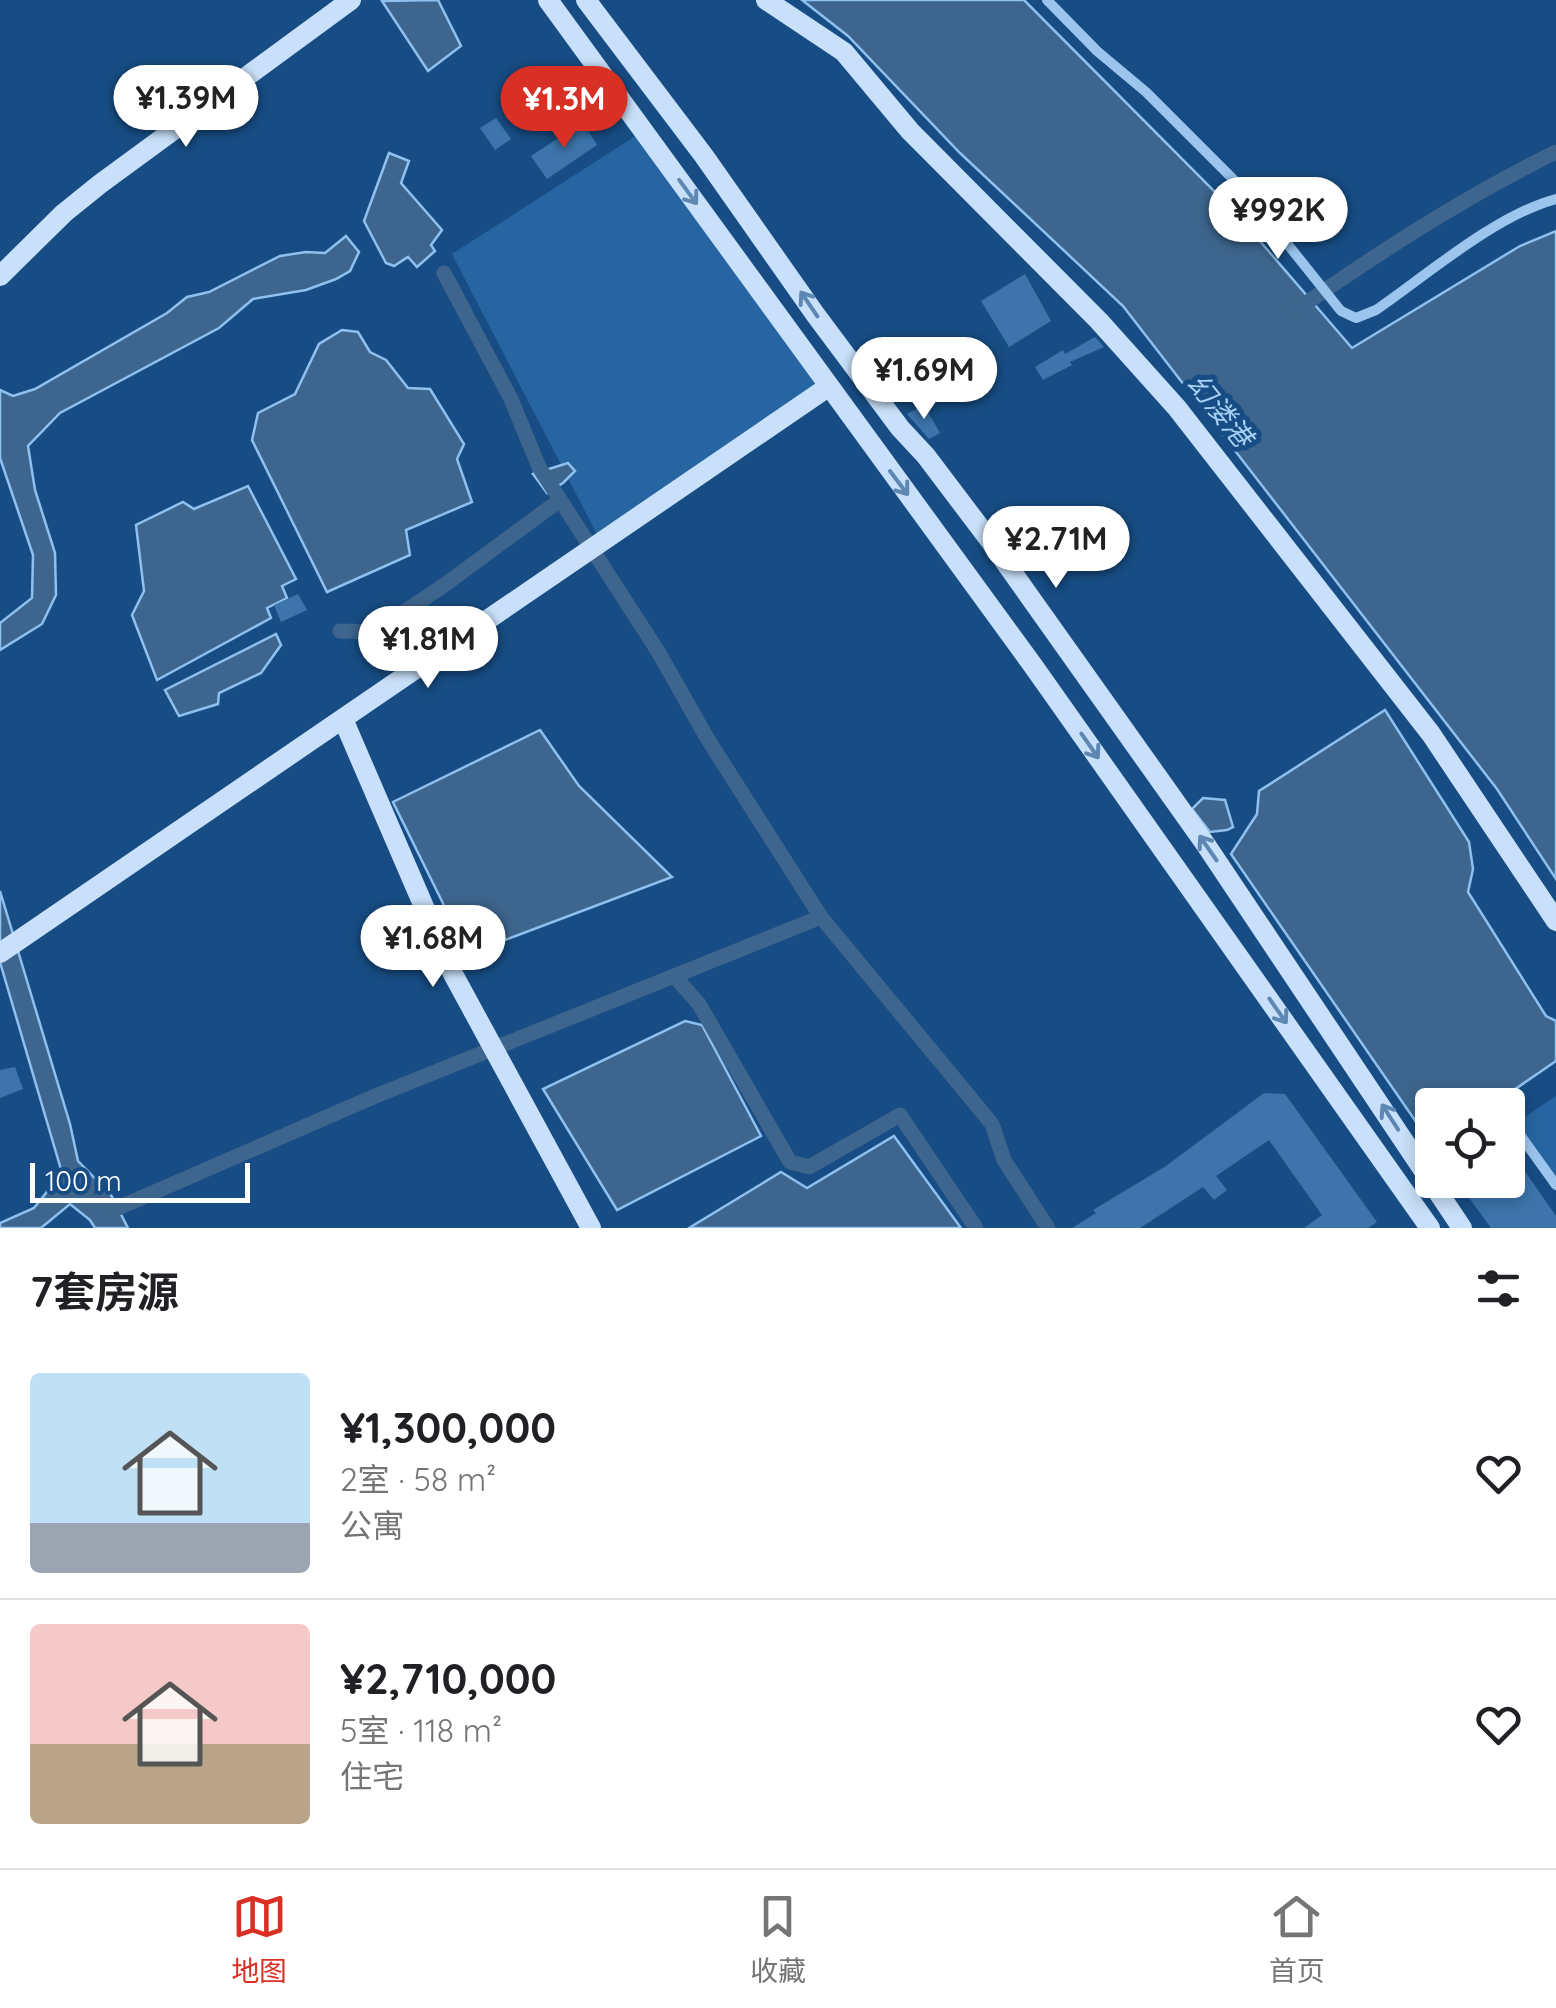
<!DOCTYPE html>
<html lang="zh">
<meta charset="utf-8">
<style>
body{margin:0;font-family:Quicksand,"Noto Sans SC",sans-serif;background:#f6f6f6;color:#202124;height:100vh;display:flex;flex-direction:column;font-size:38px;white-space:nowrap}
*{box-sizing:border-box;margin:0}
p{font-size:32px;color:#757577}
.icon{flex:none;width:55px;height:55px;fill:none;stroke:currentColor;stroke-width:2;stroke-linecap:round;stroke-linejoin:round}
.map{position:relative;height:1228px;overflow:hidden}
.sheet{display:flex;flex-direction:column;background:#fff;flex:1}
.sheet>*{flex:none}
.tools{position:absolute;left:1415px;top:1088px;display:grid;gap:20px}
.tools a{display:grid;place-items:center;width:110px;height:110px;border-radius:10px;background:#fff;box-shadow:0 5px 15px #0003;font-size:50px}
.scale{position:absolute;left:30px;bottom:25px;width:220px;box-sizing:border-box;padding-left:10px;border:5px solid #fff;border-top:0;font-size:28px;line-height:35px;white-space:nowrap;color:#fff;-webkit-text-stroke:8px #174d84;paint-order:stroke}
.price{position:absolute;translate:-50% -85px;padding:0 22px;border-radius:35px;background:#fff;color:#222;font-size:32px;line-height:65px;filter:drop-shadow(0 2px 5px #0008)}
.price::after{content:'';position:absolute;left:50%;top:60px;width:30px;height:22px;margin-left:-15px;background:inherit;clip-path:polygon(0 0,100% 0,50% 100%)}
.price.active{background:#d93025;color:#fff}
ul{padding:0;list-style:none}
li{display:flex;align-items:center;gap:30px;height:250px;padding:0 30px}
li+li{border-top:2px solid #e0e0e0}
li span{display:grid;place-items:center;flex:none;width:280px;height:200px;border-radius:10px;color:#555}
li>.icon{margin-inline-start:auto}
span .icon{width:120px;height:120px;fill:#fffc;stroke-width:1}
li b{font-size:42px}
h2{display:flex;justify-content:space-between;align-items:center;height:120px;padding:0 30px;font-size:42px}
.dock{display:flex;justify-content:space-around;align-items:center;height:140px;border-top:2px solid #e0e0e0;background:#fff;font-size:28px;color:#757577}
.dock a{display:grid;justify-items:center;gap:5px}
.dock .active{color:#d93025}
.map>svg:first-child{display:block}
.green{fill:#2665a1}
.water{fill:#3d658d;stroke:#8ec1ef;stroke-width:2.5}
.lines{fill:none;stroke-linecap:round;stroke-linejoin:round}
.canal{stroke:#3d658d;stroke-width:15}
.building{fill:#3c74ab}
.street{stroke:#9bc5ed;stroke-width:10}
.secondary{stroke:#c8e0f9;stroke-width:20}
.oneway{stroke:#5e88b3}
.labels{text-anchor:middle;stroke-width:10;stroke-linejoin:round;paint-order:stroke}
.water-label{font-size:28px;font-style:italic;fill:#a7cff4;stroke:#174d84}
</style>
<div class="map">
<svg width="1556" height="1228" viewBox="0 0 1556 1228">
<rect width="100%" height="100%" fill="#174d84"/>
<g class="green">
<polygon points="643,131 828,387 601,542 452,254"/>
<polygon points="1556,1096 1556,1185 1513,1125"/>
</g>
<g class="water">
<polygon points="438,0 461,46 428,71 382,1"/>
<polygon points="802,0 1024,0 1234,211 1352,348 1520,246 1556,231 1556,879 1497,789 1123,306 960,153 848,36"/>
<polygon points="389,153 409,161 401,183 442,230 431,245 435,251 417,267 408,257 394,266 386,263 364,221"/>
<polygon points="346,236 359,252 350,271 336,279 306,290 253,299 219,328 60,413 28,446 35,490 55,553 56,595 42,624 0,650 0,623 32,598 33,555 0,458 0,390 13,396 35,389 167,313 187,297 209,292 280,256 306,252 325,253"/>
<polygon points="342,330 358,332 370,352 386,360 408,388 430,389 464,444 457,459 472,502 406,530 410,555 327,592 252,440 258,413 295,394 319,344"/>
<polygon points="568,463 575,471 563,483 547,493 533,474"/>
<polygon points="248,486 296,579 282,586 287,598 267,608 271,618 157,680 132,615 144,591 136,525 183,502 194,509"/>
<polygon points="276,634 281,645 261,673 219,693 218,704 179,716 165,690"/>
<polygon points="1385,710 1469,842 1473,869 1468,892 1546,1016 1556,1021 1556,1061 1492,1105 1432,1105 1432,1145 1231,854 1257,814 1259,791"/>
<polygon points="540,730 579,786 672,877 468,954 393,802"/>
<polygon points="1203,798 1225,800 1233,827 1227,830 1210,832 1192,809"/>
<polygon points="0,891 70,1124 78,1161 111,1195 128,1228 95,1228 90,1220 70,1204 41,1228 0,1228 0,1223 34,1208 62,1173 0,962"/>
<polygon points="685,1021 702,1025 761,1136 617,1210 543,1089"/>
<polygon points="894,1136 961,1228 689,1228 781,1172 807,1188"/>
</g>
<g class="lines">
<g class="canal">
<polyline points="444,273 511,399 539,467 659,653 707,738 821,917 992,1124 1004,1160 1048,1228"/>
<path d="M1295 311C1378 253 1464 197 1556 152"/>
<polyline points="340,631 374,632 443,586 560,500"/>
<polyline points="676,978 699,1004 790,1162 809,1167 900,1115 976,1228"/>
<polyline points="118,1208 373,1097 821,917"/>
</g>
</g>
<g class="building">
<polygon points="573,67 581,77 537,108 527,94 563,69 565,72"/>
<polygon points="496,118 511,139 495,150 480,128"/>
<polygon points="583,122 597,145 547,179 531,156"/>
<polygon points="1025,274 1051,321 1009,347 981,301"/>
<polygon points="1095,337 1104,347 1070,362 1072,365 1043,380 1035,367 1063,350 1065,354"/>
<polygon points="924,405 940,433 929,439 907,414"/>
<polygon points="298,594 307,610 281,622 274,605"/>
<polygon points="15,1067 23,1089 0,1098 0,1070"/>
<polygon points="1264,1093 1285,1094 1377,1222 1368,1228 1304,1228 1322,1215 1269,1140 1216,1176 1227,1190 1214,1200 1203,1187 1140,1228 1072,1228 1096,1213 1093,1210 1166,1166"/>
<polygon points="1508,1147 1556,1216 1556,1228 1491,1228 1456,1180 1508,1180"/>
</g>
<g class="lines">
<g class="street">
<path d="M1047 0 1097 51 1146 92 1245 191 1341 311 1356 318 1376 310C1428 274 1496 215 1556 199"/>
<polyline points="1508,1130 1513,1125 1556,1185"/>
</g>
<g class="secondary">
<polyline points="548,0 1034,667 1430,1228"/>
<polyline points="586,0 704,156 815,314 900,428 926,456 988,538 1206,845 1462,1228"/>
<polyline points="766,0 844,52 910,131 1099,321 1177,408 1431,734 1556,921"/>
<polyline points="0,276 64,213 100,184 351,0"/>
<polyline points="343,719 453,974 591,1228"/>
<polyline points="0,953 828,387"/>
</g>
</g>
<defs><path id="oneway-shaft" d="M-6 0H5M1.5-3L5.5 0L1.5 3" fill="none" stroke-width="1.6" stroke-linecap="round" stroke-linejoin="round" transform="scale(2.5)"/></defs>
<g class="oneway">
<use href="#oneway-shaft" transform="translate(688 192) rotate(54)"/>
<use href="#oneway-shaft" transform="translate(809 304) rotate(-124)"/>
<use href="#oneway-shaft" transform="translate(899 483) rotate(53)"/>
<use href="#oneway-shaft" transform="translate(1090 746) rotate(55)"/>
<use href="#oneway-shaft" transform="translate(1208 848) rotate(-125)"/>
<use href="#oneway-shaft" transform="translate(1278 1011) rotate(55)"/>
<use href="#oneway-shaft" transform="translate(1390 1117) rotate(-123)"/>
</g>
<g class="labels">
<g class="water-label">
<text transform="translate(1220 410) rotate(51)" y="10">幻溇港</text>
</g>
</g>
</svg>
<div class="tools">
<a><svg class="icon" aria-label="locate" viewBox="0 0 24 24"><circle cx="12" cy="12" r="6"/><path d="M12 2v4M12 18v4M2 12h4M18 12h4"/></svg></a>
</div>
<div class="scale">100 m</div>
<b class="price" style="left:186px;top:150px">¥1.39M</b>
<b class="price active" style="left:564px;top:151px">¥1.3M</b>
<b class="price" style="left:1278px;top:262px">¥992K</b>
<b class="price" style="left:924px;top:422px">¥1.69M</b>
<b class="price" style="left:1056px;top:591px">¥2.71M</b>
<b class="price" style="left:428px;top:691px">¥1.81M</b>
<b class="price" style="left:433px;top:990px">¥1.68M</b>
</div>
<section class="sheet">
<h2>7套房源<svg class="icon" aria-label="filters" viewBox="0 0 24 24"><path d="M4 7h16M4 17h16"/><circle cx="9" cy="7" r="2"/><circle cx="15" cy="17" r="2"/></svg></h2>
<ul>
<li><span style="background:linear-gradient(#bfe0f5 75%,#9aa5b1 0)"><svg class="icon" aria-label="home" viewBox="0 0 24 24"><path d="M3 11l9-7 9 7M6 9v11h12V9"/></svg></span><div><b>¥1,300,000</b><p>2室 · 58 m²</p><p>公寓</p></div><svg class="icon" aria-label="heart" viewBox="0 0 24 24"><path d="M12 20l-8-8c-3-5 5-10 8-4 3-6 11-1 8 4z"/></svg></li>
<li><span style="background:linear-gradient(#f6c9c9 60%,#b9a48a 0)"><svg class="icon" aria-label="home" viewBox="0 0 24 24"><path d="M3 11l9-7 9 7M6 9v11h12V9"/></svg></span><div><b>¥2,710,000</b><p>5室 · 118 m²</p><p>住宅</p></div><svg class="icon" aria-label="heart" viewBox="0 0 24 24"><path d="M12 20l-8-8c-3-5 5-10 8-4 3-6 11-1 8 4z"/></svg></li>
</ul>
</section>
<nav class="dock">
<a class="active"><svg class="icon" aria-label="map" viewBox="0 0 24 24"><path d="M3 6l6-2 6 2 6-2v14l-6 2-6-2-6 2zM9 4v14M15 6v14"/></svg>地图</a>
<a><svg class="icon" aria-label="saved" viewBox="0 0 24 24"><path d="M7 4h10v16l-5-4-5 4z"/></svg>收藏</a>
<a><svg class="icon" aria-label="home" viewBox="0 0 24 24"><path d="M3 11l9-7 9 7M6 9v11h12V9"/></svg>首页</a>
</nav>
